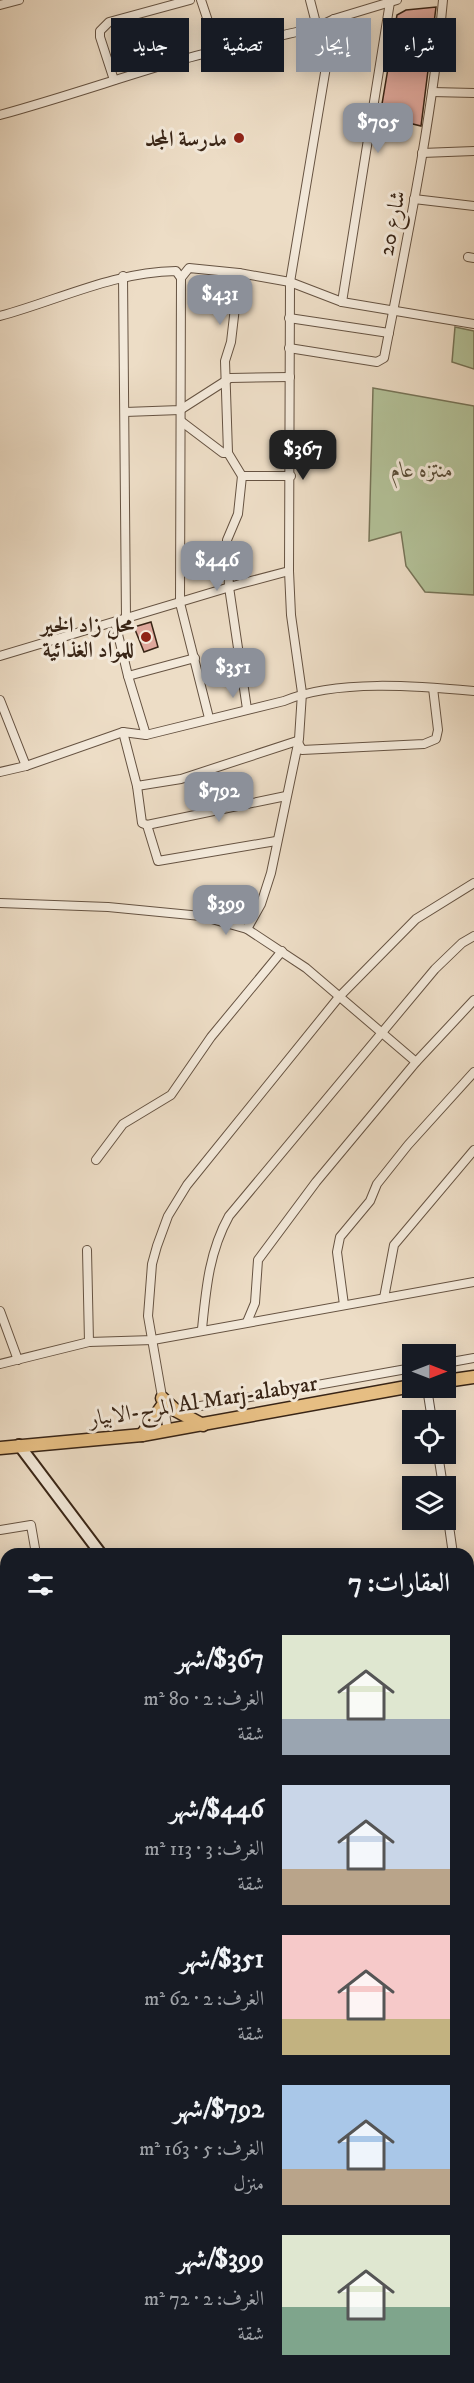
<!DOCTYPE html>
<html lang="ar">
<meta charset="utf-8">
<style>
body{margin:0;font-family:"IM FELL DW Pica",Amiri,serif;background:#242831;color:#f1f3f6;direction:rtl;height:100vh;display:flex;flex-direction:column;font-size:22px;white-space:nowrap}
*{box-sizing:border-box;margin:0}
p{font-size:20px;color:#9ea1a6}
.icon{flex:none;width:33px;height:33px;fill:none;stroke:currentColor;stroke-width:2;stroke-linecap:round;stroke-linejoin:round}
.map{position:relative;flex:1;overflow:hidden;direction:ltr}
.drawer{position:absolute;left:0px;top:1548px;width:474px;height:836px;display:flex;flex-direction:column;background:#171b24;border-radius:18px 18px 0 0;box-shadow:0 3px 15px #0003;direction:rtl}
.drawer>*{flex:none}
.top-card{position:absolute;left:18px;top:18px;width:438px;height:54px;direction:rtl;display:flex;gap:12px}
.needle{width:39px;rotate:90deg}
.buttons{position:absolute;left:402px;top:1344px;display:grid;gap:12px}
.buttons a{display:grid;place-items:center;width:54px;height:54px;border-radius:0px;background:#171b24;box-shadow:0 3px 15px #0003;font-size:30px}
.price{position:absolute;translate:-50% -51px;padding:0 14px;border-radius:12px;background:#8c9099;color:#fff;font-size:20px;line-height:39px;filter:drop-shadow(0 2px 3px #0008)}
.price::after{content:'';position:absolute;left:50%;top:36px;width:18px;height:14px;margin-left:-9px;background:inherit;clip-path:polygon(0 0,100% 0,50% 100%)}
.price.on{background:#222;color:#fff}
ul{padding:0;list-style:none}
li{display:flex;align-items:center;gap:18px;height:150px;padding:0 24px}
li span{display:grid;place-items:center;flex:none;width:168px;height:120px;border-radius:0px;color:#555}
li>.icon{margin-inline-start:auto}
span .icon{width:72px;height:72px;fill:#fffc;stroke-width:1}
li b{font-size:26px}
h2{display:flex;justify-content:space-between;align-items:center;height:72px;padding:0 24px;font-size:26px}
.tag{padding:0 21px;border-radius:0px;background:#171b24;box-shadow:0 3px 15px #0003;font-size:21px;line-height:54px}
.tag.on{background:#8c9099;color:#fff}
.map>svg:first-child{display:block}
.green{fill:#b3c299;stroke:#767458;stroke-width:1.5}
.building{fill:#dfa89c;stroke:#392516;stroke-width:1.5}
.lines{fill:none;stroke-linecap:round;stroke-linejoin:round}
.street-casing{stroke:#665342;stroke-width:10}
.secondary-casing{stroke:#392516;stroke-width:14}
.primary-casing{stroke:#392516;stroke-width:15}
.street{stroke:#f3e9da;stroke-width:8}
.secondary{stroke:#f3e9da;stroke-width:10}
.primary{stroke:#e6be83;stroke-width:12}
.poi-dot{fill:#8f2418;stroke:#f3e9da;stroke-width:2}
.labels{text-anchor:middle;stroke-width:6;stroke-linejoin:round;paint-order:stroke}
.poi-label{font-size:22px;font-weight:bold;fill:#392516;stroke:#f3e9da;text-anchor:end}
.street-label{font-size:22px;fill:#392516;stroke:#f3e9da}
.park-label{font-size:22px;font-style:italic;fill:#584c37;stroke:#f3e9da}
</style>
<div class="map">
<svg width="474" height="2383" viewBox="0 0 474 2383">
<rect width="100%" height="100%" fill="#edddc6"/>
<filter id="stains"><feTurbulence type="fractalNoise" baseFrequency=".00333" numOctaves="4"/><feColorMatrix values="0 0 0 0 .2 0 0 0 0 .09 0 0 0 0 .02 0 0 0 .5 -.17"/></filter>
<radialGradient id="worn" r=".72"><stop offset=".6" stop-color="#630" stop-opacity="0"/><stop offset="1" stop-color="#630" stop-opacity=".3"/></radialGradient>
<g class="green">
<polygon points="455,327 474,331 474,369 452,362"/>
<polygon points="373,388 474,406 474,595 425,592 406,566 401,532 369,541"/>
</g>
<g class="building">
<polygon points="436,7 421,126 380,116 397,15 406,10"/>
<polygon points="151,622 158,647 144,652 134,627"/>
</g>
<g class="lines">
<defs>
<g id="street">
<polyline points="201,0 218,51"/>
<polyline points="310,0 317,27"/>
<polyline points="0,5 19,0"/>
<polyline points="114,80 100,37 100,31 109,22 190,0"/>
<polyline points="432,92 474,93"/>
<path d="M0 115C62 98 122 77 184 59 228 47 273 38 317 27L334 19 397 0"/>
<polyline points="422,153 474,151"/>
<polyline points="414,199 474,206"/>
<polyline points="468,257 474,258"/>
<polyline points="123,276 126,619"/>
<polyline points="181,278 180,603 209,718"/>
<polyline points="342,302 390,2"/>
<path d="M0 316C59 300 113 272 176 271L181 278 189 268 239 273 290 282 342 302 474 324"/>
<polyline points="289,318 389,333"/>
<path d="M289 348 377 362 384 358C407 239 432 120 443 0"/>
<polyline points="125,412 180,410 230,378 290,377"/>
<polyline points="182,422 223,453 228,453 242,476 291,476"/>
<polyline points="228,453 225,361 231,342 239,273"/>
<polyline points="242,476 238,514 227,540 229,587 247,709"/>
<polyline points="115,622 128,676 146,735"/>
<polyline points="0,656 240,584 289,571"/>
<polyline points="128,676 195,658"/>
<polyline points="0,700 26,766"/>
<polyline points="123,732 137,786 181,779 297,741 302,750 424,744 436,739 438,730 433,688"/>
<path d="M0 772 26 766 123 732 146 735 284 701C336 679 418 686 474 691"/>
<polyline points="137,786 142,823 147,825 158,861 276,841"/>
<polyline points="147,825 286,796"/>
<polyline points="0,903 108,907 201,916 247,929 306,968 416,1062"/>
<polyline points="247,929 261,904 271,873 299,739 302,693 291,615 289,571 290,282 334,19"/>
<polyline points="96,1160 123,1124 171,1095 211,1037 282,951"/>
<polyline points="87,1250 89,1342"/>
<polyline points="384,1298 394,1245 474,1150"/>
<polyline points="344,1305 337,1252 340,1237 370,1201 377,1184 408,1145 474,1072"/>
<polyline points="0,1311 18,1360"/>
<polyline points="247,1322 255,1303 258,1260 316,1182 416,1062 474,1000"/>
<path d="M202 1329C206 1289 209 1252 229 1216L435 969 462 943 474 936"/>
<polyline points="446,1363 474,1358"/>
<polyline points="0,1364 89,1342 153,1340 474,1282"/>
<polyline points="427,1388 432,1420"/>
<polyline points="178,1410 412,1368"/>
<polyline points="168,1431 148,1316 152,1264 157,1246 168,1216 187,1185 339,997 416,919 474,883"/>
<polyline points="438,1454 443,1486"/>
<polyline points="446,1505 453,1554"/>
<polyline points="0,1530 31,1525 36,1554"/>
<polyline points="0,1576 6,1575"/>
<polyline points="0,1614 6,1613"/>
<polyline points="468,1650 474,1689"/>
<polyline points="468,1846 474,1845"/>
<polyline points="468,1921 474,1919"/>
<polyline points="468,1995 474,1994"/>
<polyline points="0,2339 6,2353"/>
<polyline points="0,2374 6,2373"/>
<polyline points="17,2378 19,2383"/>
</g>
<g id="secondary">
<polyline points="19,1445 101,1554"/>
<polyline points="468,2002 474,2010"/>
</g>
<g id="primary">
<polyline points="446,1381 474,1377"/>
<polyline points="162,1398 175,1410 203,1425"/>
<polyline points="142,1435 163,1405"/>
<polyline points="0,1448 142,1435 412,1386"/>
</g>
</defs>
<use href="#street" class="street-casing"/>
<use href="#secondary" class="secondary-casing"/>
<use href="#primary" class="primary-casing"/>
<use href="#street" class="street"/>
<use href="#secondary" class="secondary"/>
<use href="#primary" class="primary"/>
</g>
<g class="poi-dot">
<circle cx="239" cy="138" r="6"/>
<circle cx="146" cy="637" r="6"/>
</g>
<g class="labels">
<g class="poi-label">
<text x="227" y="146">مدرسة المجد</text>
<text x="134" y="632">محل زاد الخير<tspan x="134" dy="25">للمواد الغذائية</tspan></text>
</g>
<g class="street-label">
<text transform="translate(391 223) rotate(-79)" y="8">شارع 20</text>
<text transform="translate(203 1400) rotate(-9)" y="8">المرج-الابيار Al Marj-alabyar</text>
</g>
<g class="park-label">
<text x="422" y="477">منتزه عام</text>
</g>
</g>
<rect width="100%" height="100%" filter="url(#stains)"/>
<rect width="100%" height="100%" fill="url(#worn)"/>
</svg>
<div class="buttons">
<a><svg class="needle" viewBox="-14 -14 28 28"><path d="M0-13l5 13h-10z" fill="#e53935"/><path d="M0 13l5-13h-10z" fill="#9ea1a6"/></svg></a>
<a><svg class="icon" aria-label="locate" viewBox="0 0 24 24"><circle cx="12" cy="12" r="6"/><path d="M12 2v4M12 18v4M2 12h4M18 12h4"/></svg></a>
<a><svg class="icon" aria-label="layers" viewBox="0 0 24 24"><path d="M12 4l9 5-9 5-9-5zM3 14l9 5 9-5"/></svg></a>
</div>
<b class="price" style="left:378px;top:154px">$705</b>
<b class="price" style="left:220px;top:326px">$431</b>
<b class="price on" style="left:303px;top:481px">$367</b>
<b class="price" style="left:217px;top:592px">$446</b>
<b class="price" style="left:233px;top:699px">$351</b>
<b class="price" style="left:219px;top:823px">$792</b>
<b class="price" style="left:226px;top:936px">$399</b>
<div class="top-card">
<a class="tag">شراء</a>
<a class="tag on">إيجار</a>
<a class="tag">تصفية</a>
<a class="tag">جديد</a>
</div>
<section class="drawer">
<h2>العقارات: 7<svg class="icon" aria-label="filters" viewBox="0 0 24 24"><path d="M4 7h16M4 17h16"/><circle cx="9" cy="7" r="2"/><circle cx="15" cy="17" r="2"/></svg></h2>
<ul>
<li><span style="background:linear-gradient(#dfe7d0 70%,#9aa5b1 0)"><svg class="icon" aria-label="home" viewBox="0 0 24 24"><path d="M3 11l9-7 9 7M6 9v11h12V9"/></svg></span><div><b>$367/شهر</b><p>الغرف: 2 · 80 m²</p><p>شقة</p></div></li>
<li><span style="background:linear-gradient(#c9d6e8 70%,#b9a48a 0)"><svg class="icon" aria-label="home" viewBox="0 0 24 24"><path d="M3 11l9-7 9 7M6 9v11h12V9"/></svg></span><div><b>$446/شهر</b><p>الغرف: 3 · 113 m²</p><p>شقة</p></div></li>
<li><span style="background:linear-gradient(#f6c9c9 70%,#c2b280 0)"><svg class="icon" aria-label="home" viewBox="0 0 24 24"><path d="M3 11l9-7 9 7M6 9v11h12V9"/></svg></span><div><b>$351/شهر</b><p>الغرف: 2 · 62 m²</p><p>شقة</p></div></li>
<li><span style="background:linear-gradient(#a9c7e8 70%,#b9a48a 0)"><svg class="icon" aria-label="home" viewBox="0 0 24 24"><path d="M3 11l9-7 9 7M6 9v11h12V9"/></svg></span><div><b>$792/شهر</b><p>الغرف: 5 · 163 m²</p><p>منزل</p></div></li>
<li><span style="background:linear-gradient(#dfe7d0 60%,#7fa58c 0)"><svg class="icon" aria-label="home" viewBox="0 0 24 24"><path d="M3 11l9-7 9 7M6 9v11h12V9"/></svg></span><div><b>$399/شهر</b><p>الغرف: 2 · 72 m²</p><p>شقة</p></div></li>
</ul>
</section>
</div>
